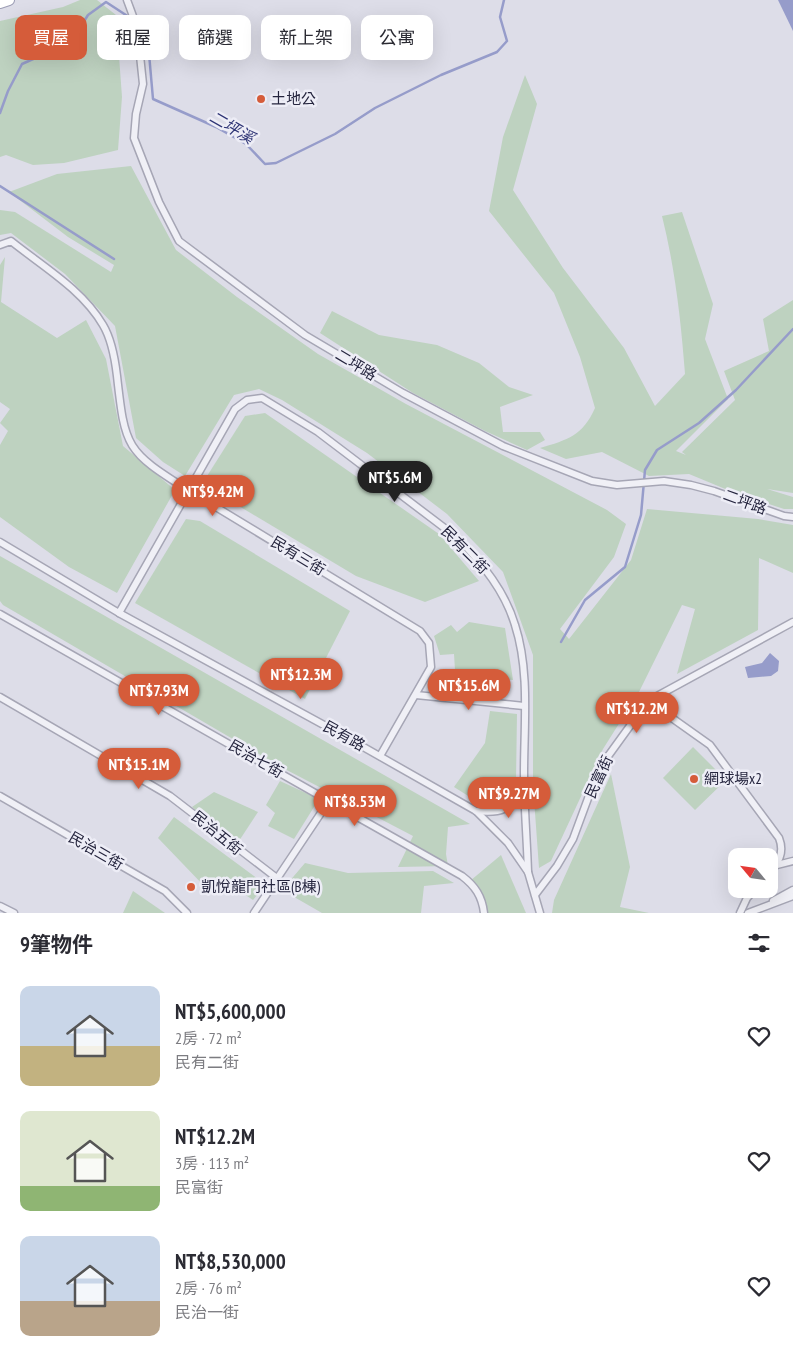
<!DOCTYPE html>
<html lang="zh-TW">
<meta charset="utf-8">
<style>
body{margin:0;font-family:"PT Sans Narrow","Noto Sans TC",sans-serif;background:#f2f2f3;color:#2b2b33;height:100vh;display:flex;flex-direction:column;font-size:19px;white-space:nowrap}
*{box-sizing:border-box;margin:0}
p{font-size:16px;color:#7c7c81}
.icon{flex:none;width:28px;height:28px;fill:none;stroke:currentColor;stroke-width:2;stroke-linecap:round;stroke-linejoin:round}
.map{position:relative;height:913px;overflow:hidden}
.panel{display:flex;flex-direction:column;background:#fff;flex:1}
.panel>*{flex:none}
.guide{position:absolute;left:15px;top:15px;width:500px;height:45px;display:flex;gap:10px}
.needle{width:32px;rotate:299deg}
.fabs{position:absolute;left:728px;top:848px;display:grid;gap:10px}
.fabs a{display:grid;place-items:center;width:50px;height:50px;border-radius:10px;background:#fff;box-shadow:0 5px 20px #0002;font-size:25px}
.price{position:absolute;translate:-50% -42px;padding:0 11px;border-radius:18px;background:#d55c3a;color:#fff;font-size:16px;line-height:32px;filter:drop-shadow(0 1px 2px #0008)}
.price::after{content:'';position:absolute;left:50%;top:30px;width:15px;height:11px;margin-left:-8px;background:inherit;clip-path:polygon(0 0,100% 0,50% 100%)}
.price.selected{background:#222;color:#fff}
ul{padding:0;list-style:none}
li{display:flex;align-items:center;gap:15px;height:125px;padding:0 20px}
li span{display:grid;place-items:center;flex:none;width:140px;height:100px;border-radius:10px;color:#555}
li>.icon{margin-inline-start:auto}
span .icon{width:60px;height:60px;fill:#fffc;stroke-width:1}
li b{font-size:21px}
h2{display:flex;justify-content:space-between;align-items:center;height:60px;padding:0 20px;font-size:21px}
.pill{padding:0 18px;border-radius:10px;background:#fff;box-shadow:0 5px 20px #0002;font-size:18px;line-height:45px}
.pill.selected{background:#d55c3a;color:#fff}
.map>svg:first-child{display:block}
.green{fill:#bed2c0}
.water{fill:#969cca}
.lines{fill:none;stroke-linecap:round;stroke-linejoin:round}
.stream{stroke:#969cca;stroke-width:2.5}
.street-casing{stroke:#a6a6b5;stroke-width:9}
.primary-casing{stroke:#9c9db4;stroke-width:12}
.street{stroke:#f0f0f6;stroke-width:6}
.primary{stroke:#fff;stroke-width:10}
.poi-dot{fill:#d55c3a;stroke:#ededf6;stroke-width:2}
.labels{text-anchor:middle;stroke-width:5;stroke-linejoin:round;paint-order:stroke}
.poi-label{font-size:15px;fill:#26263f;stroke:#ededf6;text-anchor:start}
.street-label{font-size:15px;fill:#26263f;stroke:#ededf6}
.water-label{font-size:16px;font-style:italic;fill:#2e3475;stroke:#ededf6}
</style>
<div class="map">
<svg width="793" height="913" viewBox="0 0 793 913">
<rect width="100%" height="100%" fill="#dddde8"/>
<g class="green">
<polygon points="80,0 97,0 116,15 122,97 118,150 64,163 33,165 6,155 0,157 0,21 63,7"/>
<path d="M525 75 537 104 513 190 563 268 624 348 655 406 685 374C681 321 675 268 662 216L682 212 713 304 705 339 728 399 676 451 686 455 682 452 735 400 724 371 769 351 763 319 793 300V493L767 489 793 497V509H784L735 493 689 474 649 476 602 452 566 459 540 448C568 440 583 435 595 408L580 357 554 293 489 211 503 137Z"/>
<polygon points="131,166 176,250 237,297 318,354 406,404 607,510 626,524 614,557 560,629 569,639 631,560 647,509 758,519 793,525 793,573 759,558 758,630 677,674 695,609 682,605 639,692 603,749 551,861 539,868 533,785 533,655 503,572 447,514 367,453 282,400 259,389 234,395 185,476 163,462 136,438 115,326 65,274 11,233 0,235 0,210 15,212 111,272 114,265 68,237 9,192 57,174"/>
<polygon points="5,257 1,302 57,338 86,320 106,359 123,446 175,490 117,593 69,567 0,517 0,445 8,431 0,423 10,409 0,402 0,265"/>
<polygon points="332,311 379,335 437,345 479,363 509,387 533,395 500,407 503,432 540,432 545,440 527,450 485,431 413,393 320,333"/>
<polygon points="265,413 439,534 479,581 425,602 356,576 202,484 245,416"/>
<polygon points="186,519 200,521 350,611 305,699 135,603"/>
<polygon points="0,556 470,824 448,827 446,854 448,866 398,867 413,836 281,767 3,605 0,601"/>
<polygon points="469,622 505,628 513,680 469,675 469,671 455,670 454,654 440,655 434,636 451,625 457,632"/>
<path d="M490 711 517 714 516 780C509 797 497 801 481 804L454 787 485 743Z"/>
<polygon points="693,747 726,780 695,810 663,778"/>
<polygon points="611,774 630,867 620,907 649,913 552,913 554,900"/>
<polygon points="280,781 319,799 294,839 268,826 275,813 266,805"/>
<polygon points="214,792 258,812 237,844 192,807"/>
<polygon points="174,817 266,885 253,900 220,878 206,888 158,838"/>
<polygon points="501,855 526,913 485,913 470,881"/>
<polygon points="305,863 348,873 433,871 454,883 424,886 421,913 322,913 282,890"/>
<polygon points="133,891 165,913 123,913"/>
</g>
<g class="water">
<polygon points="778,0 793,0 793,31"/>
<polygon points="770,653 779,661 778,671 771,676 748,678 745,667 762,663"/>
</g>
<g class="lines">
<g class="stream">
<polyline points="138,24 147,31 153,99 216,127 246,144 265,164 276,163 335,134 375,108 441,75 497,52 507,41 500,17 504,0"/>
<polyline points="0,113 8,91 22,64 71,42 88,15 106,2 132,19"/>
<polyline points="0,186 114,259"/>
<polyline points="561,642 585,600 625,567 641,515 645,470 657,450 699,423 736,390 793,329"/>
</g>
<defs>
<g id="street">
<polyline points="127,0 137,27 143,84 136,114 134,138 159,202 179,241 305,335 403,393 503,446 592,481 617,485 664,481 691,485 714,491 784,516 793,517"/>
<path d="M0 245 11 241C42 266 82 289 103 325 112 340 115 359 117 376 125 448 126 451 188 490L420 631 429 643 431 667 380 756"/>
<polyline points="0,542 119,613 344,736 476,811 508,843 528,872 540,913"/>
<path d="M119 613 235 409 247 400 262 398 318 432 459 539C483 565 505 591 515 625 530 671 524 725 524 773 524 806 527 839 528 872"/>
<polyline points="0,614 329,801"/>
<polyline points="416,695 524,706"/>
<polyline points="0,697 170,796 278,879"/>
<path d="M648 701 710 745 779 838C785 853 778 863 769 874"/>
<polyline points="0,796 165,891 187,913"/>
<path d="M476 811C501 814 510 810 524 788"/>
<polyline points="777,865 793,861"/>
<polyline points="535,895 557,866 573,839 597,774 606,759 648,701 793,622"/>
<polyline points="773,901 793,890"/>
<polyline points="0,906 14,913"/>
<path d="M254 913 329 801 462 876C475 886 482 896 484 913"/>
<polyline points="740,913 747,898 755,889"/>
<polyline points="748,913 793,896"/>
</g>
<polyline id="primary" points="0,3 9,0"/>
</defs>
<use href="#street" class="street-casing"/>
<use href="#primary" class="primary-casing"/>
<use href="#street" class="street"/>
<use href="#primary" class="primary"/>
</g>
<g class="poi-dot">
<circle cx="261" cy="99" r="5"/>
<circle cx="694" cy="779" r="5"/>
<circle cx="191" cy="887" r="5"/>
</g>
<g class="labels">
<g class="poi-label">
<text x="271" y="104">土地公</text>
<text x="704" y="784">網球場x2</text>
<text x="201" y="892">凱悅龍門社區(B棟)</text>
</g>
<g class="street-label">
<text transform="translate(356 365) rotate(31)" y="5">二坪路</text>
<text transform="translate(745 502) rotate(20)" y="5">二坪路</text>
<text transform="translate(465 550) rotate(45)" y="5">民有二街</text>
<text transform="translate(298 556) rotate(31)" y="5">民有三街</text>
<text transform="translate(344 736) rotate(29)" y="5">民有路</text>
<text transform="translate(256 759) rotate(30)" y="5">民治七街</text>
<text transform="translate(599 777) rotate(-65)" y="5">民富街</text>
<text transform="translate(217 833) rotate(39)" y="5">民治五街</text>
<text transform="translate(96 851) rotate(30)" y="5">民治三街</text>
</g>
<g class="water-label">
<text transform="translate(232 127) rotate(30)" y="6">二坪溪</text>
</g>
</g>
</svg>
<div class="fabs">
<a><svg class="needle" viewBox="-14 -14 28 28"><path d="M0-13l5 13h-10z" fill="#e53935"/><path d="M0 13l5-13h-10z" fill="#7c7c81"/></svg></a>
</div>
<b class="price selected" style="left:395px;top:503px">NT$5.6M</b>
<b class="price" style="left:213px;top:517px">NT$9.42M</b>
<b class="price" style="left:301px;top:700px">NT$12.3M</b>
<b class="price" style="left:469px;top:711px">NT$15.6M</b>
<b class="price" style="left:159px;top:716px">NT$7.93M</b>
<b class="price" style="left:637px;top:734px">NT$12.2M</b>
<b class="price" style="left:139px;top:790px">NT$15.1M</b>
<b class="price" style="left:509px;top:819px">NT$9.27M</b>
<b class="price" style="left:355px;top:827px">NT$8.53M</b>
<div class="guide">
<a class="pill selected">買屋</a>
<a class="pill">租屋</a>
<a class="pill">篩選</a>
<a class="pill">新上架</a>
<a class="pill">公寓</a>
</div>
</div>
<section class="panel">
<h2>9筆物件<svg class="icon" aria-label="filters" viewBox="0 0 24 24"><path d="M4 7h16M4 17h16"/><circle cx="9" cy="7" r="2"/><circle cx="15" cy="17" r="2"/></svg></h2>
<ul>
<li><span style="background:linear-gradient(#c9d6e8 60%,#c2b280 0)"><svg class="icon" aria-label="home" viewBox="0 0 24 24"><path d="M3 11l9-7 9 7M6 9v11h12V9"/></svg></span><div><b>NT$5,600,000</b><p>2房 · 72 m²</p><p>民有二街</p></div><svg class="icon" aria-label="heart" viewBox="0 0 24 24"><path d="M12 20l-8-8c-3-5 5-10 8-4 3-6 11-1 8 4z"/></svg></li>
<li><span style="background:linear-gradient(#dfe7d0 75%,#8fb573 0)"><svg class="icon" aria-label="home" viewBox="0 0 24 24"><path d="M3 11l9-7 9 7M6 9v11h12V9"/></svg></span><div><b>NT$12.2M</b><p>3房 · 113 m²</p><p>民富街</p></div><svg class="icon" aria-label="heart" viewBox="0 0 24 24"><path d="M12 20l-8-8c-3-5 5-10 8-4 3-6 11-1 8 4z"/></svg></li>
<li><span style="background:linear-gradient(#c9d6e8 65%,#b9a48a 0)"><svg class="icon" aria-label="home" viewBox="0 0 24 24"><path d="M3 11l9-7 9 7M6 9v11h12V9"/></svg></span><div><b>NT$8,530,000</b><p>2房 · 76 m²</p><p>民治一街</p></div><svg class="icon" aria-label="heart" viewBox="0 0 24 24"><path d="M12 20l-8-8c-3-5 5-10 8-4 3-6 11-1 8 4z"/></svg></li>
</ul>
</section>
